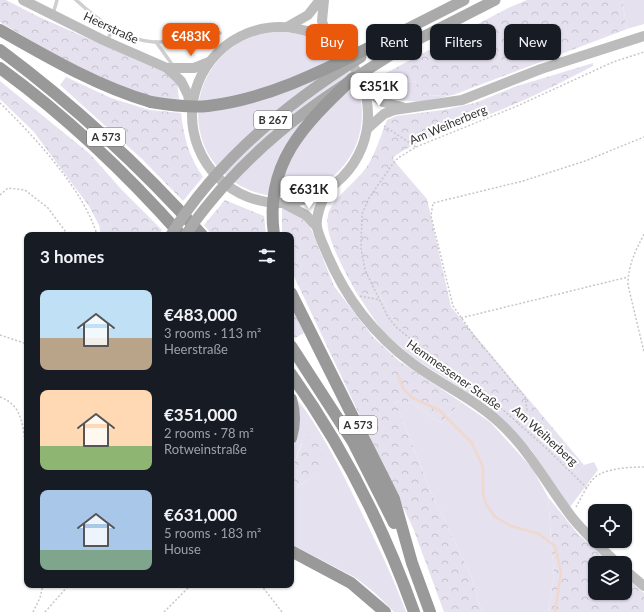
<!DOCTYPE html>
<meta charset="utf-8">
<style>
body{margin:0;font-family:Lato,sans-serif;background:#20242c;color:#f1f3f6;height:100vh;display:flex;flex-direction:column;font-size:15px;white-space:nowrap}
*{box-sizing:border-box;margin:0}
p{font-size:13px;color:#9ea1a6}
.icon{flex:none;width:22px;height:22px;fill:none;stroke:currentColor;stroke-width:2;stroke-linecap:round;stroke-linejoin:round}
.map{position:relative;flex:1;overflow:hidden}
.drawer{position:absolute;left:24px;top:232px;width:270px;height:356px;display:flex;flex-direction:column;background:#171b24;border-radius:8px;box-shadow:0 1px 3px #0004}
.drawer>*{flex:none}
.banner{position:absolute;left:306px;top:24px;width:278px;height:36px;display:flex;gap:8px}
.controls{position:absolute;left:588px;top:504px;display:grid;gap:8px}
.controls a{display:grid;place-items:center;width:44px;height:44px;border-radius:8px;background:#171b24;box-shadow:0 1px 3px #0004;font-size:20px}
.price{position:absolute;translate:-50% -34px;padding:0 9px;border-radius:8px;background:#fff;color:#222;font-size:13px;line-height:26px;filter:drop-shadow(0 1px 2px #0008)}
.price::after{content:'';position:absolute;left:50%;top:24px;width:12px;height:9px;margin-left:-6px;background:inherit;clip-path:polygon(0 0,100% 0,50% 100%)}
.price.on{background:#ea580c;color:#fff}
ul{padding:0;list-style:none}
li{display:flex;align-items:center;gap:12px;height:100px;padding:0 16px}
li span{display:grid;place-items:center;flex:none;width:112px;height:80px;border-radius:8px;color:#555}
li>.icon{margin-inline-start:auto}
span .icon{width:48px;height:48px;fill:#fffc;stroke-width:1}
li b{font-size:17px}
h2{display:flex;justify-content:space-between;align-items:center;height:48px;padding:0 16px;font-size:17px}
.tag{padding:0 14px;border-radius:8px;background:#171b24;box-shadow:0 1px 3px #0004;font-size:14px;line-height:36px}
.tag.on{background:#ea580c;color:#fff}
.map>svg:first-child{display:block}
.grass{fill:#e6e1ef}
.forest{fill:url(#forest-crowns)}
.lines{fill:none;stroke-linecap:round;stroke-linejoin:round}
.stream{stroke:#efd8cd;stroke-width:2.5}
.path{stroke:#c6c6c6;stroke-width:1.5;stroke-dasharray:2 2;stroke-linecap:butt}
.service{stroke:#cfcfcf;stroke-width:3.5}
.secondary{stroke:#bcbcbc;stroke-width:10}
.primary{stroke:#aaa;stroke-width:11}
.motorway{stroke:#999;stroke-width:12}
.primary-bridge{stroke:#aaa;stroke-width:11}
.motorway-bridge{stroke:#999;stroke-width:12}
.labels{text-anchor:middle;stroke-width:4;stroke-linejoin:round;paint-order:stroke}
.shield{fill:#fff;stroke:#707070;stroke-width:1}
.shield-label{font-size:11px;font-weight:bold;fill:#323232}
.street-label{font-size:12px;fill:#323232;stroke:#fff}
</style>
<div class="map">
<svg width="644" height="612" viewBox="0 0 644 612">
<defs>
<pattern id="forest-crowns" width="20" height="18" patternUnits="userSpaceOnUse"><rect width="20" height="18" fill="#e6e1ef"/><path d="M2 6a3 3 0 1 1 6 0M12 15a3 3 0 1 1 6 0" fill="none" stroke="#c6c2cd"/></pattern>
</defs>
<rect width="100%" height="100%" fill="#fff"/>
<g class="grass">
<polygon points="622,0 644,0 644,24 627,29"/>
<circle cx="280" cy="114" r="82"/>
<polygon points="384,74 390,84 415,81 421,96 453,95 420,102 388,99 375,80"/>
<polygon points="356,292 382,298 394,320 515,415 577,473 584,465 594,462 598,470 570,507 532,451 515,432 465,391 415,359 382,331"/>
<path d="M297 399C321 430 339 466 356 501 374 538 392 574 406 612H394L375 593 356 578 291 544V492L314 476 302 443 294 463 291 466C291 452 297 439 299 425 300 417 298 407 297 399Z"/>
<polygon points="395,401 412,403 441,423 461,402 490,422 512,446 532,468 548,497 554,576 548,612 482,612 470,573 432,494"/>
</g>
<g class="forest">
<polygon points="0,0 6,0 37,16 166,73 177,82 179,99 149,97 77,68 0,22"/>
<polygon points="527,0 622,0 627,29 453,95 421,96 415,81 390,84 384,74 508,8"/>
<path d="M593 63V66C564 81 535 96 505 108 468 124 427 135 393 157L395 162 427 199 451 307 584 465 577 473 515 415 416 341 394 320 382 298 356 292C347 275 323 235 328 215 331 199 358 181 368 165 376 152 381 135 387 120L396 116 443 110 475 103 514 87Z"/>
<path d="M66 77 111 98 149 110 181 113C184 138 189 157 203 177L183 201 142 159 60 85Z"/>
<polygon points="0,81 90,154 122,190 162,230 159,235 101,235 99,225 89,206 62,170 34,132 0,99"/>
<polygon points="225,200 264,216 266,235 212,235 204,225"/>
<polygon points="282,208 300,215 309,224 334,286 373,337 399,361 461,402 441,423 412,403 395,401 432,494 470,573 482,612 444,612 413,528 291,270 291,235 282,235"/>
<polygon points="291,305 304,333 295,338 291,333"/>
<polygon points="305,437 316,439 323,458 314,476 291,492 291,466 294,463"/>
<polygon points="548,497 578,534 610,563 595,563 595,593 625,593 625,576 644,593 644,612 548,612 554,576"/>
</g>
<g class="lines">
<polyline class="stream" points="398,376 404,390 413,398 439,410 472,443 483,467 483,492 485,502 495,517 511,526 539,534 555,546 561,573 555,612"/>
<g class="path">
<path d="M0 103C33 135 84 190 97 235"/>
<polyline points="384,126 416,147"/>
<polyline points="0,195 8,188 25,190 48,208 68,235"/>
<path d="M644 234C635 252 628 265 628 285L644 352"/>
<polyline points="360,296 380,300"/>
<polyline points="461,318 628,277"/>
<polyline points="0,335 27,344"/>
<path d="M0 397C25 406 22 430 27 451"/>
<polyline points="517,423 527,410 525,397 475,337 453,306 431,216 433,203 523,181 585,161 644,137"/>
<polyline points="587,488 546,448 493,401 450,370 397,328 388,317 365,270 361,248 362,214 369,198 392,165 398,158 416,147 515,107 613,62 644,52"/>
<path d="M576 507C582 497 589 479 600 474 612 468 631 467 644 467"/>
<polyline points="261,585 282,612"/>
<polyline points="33,612 40,598 43,585"/>
<polyline points="45,612 69,585"/>
<polyline points="164,612 191,585"/>
</g>
<g class="service">
<path d="M76 0C98 20 123 40 154 42 170 43 196 35 213 32L220 33"/>
<polyline points="53,14 57,0"/>
<polyline points="107,41 113,28"/>
<polyline points="156,42 174,67"/>
</g>
<g class="secondary">
<polyline points="23,0 103,40 167,68 181,81 188,95 190,105"/>
<polyline points="324,0 322,21 328,41"/>
<circle cx="280" cy="115" r="88"/>
<polyline points="287,27 308,15 320,0"/>
<polyline points="167,68 194,68 209,62"/>
<polyline points="364,88 383,102 402,107"/>
<polyline points="367,129 384,114 394,110 462,100 541,69 644,36"/>
<path d="M327 189C323 200 315 215 317 227 318 234 322 242 325 249 343 294 373 334 412 363 443 386 479 401 506 429 532 455 549 487 571 516 584 533 601 548 617 563"/>
<polyline points="283,203 306,215 316,226"/>
<polyline points="625,570 644,586"/>
</g>
<g class="primary">
<polyline points="401,32 464,0"/>
<polyline points="407,45 495,0"/>
</g>
<g class="motorway">
<path d="M0 30C49 58 97 86 151 102"/>
<path d="M0 50C74 105 141 167 202 235"/>
<path d="M0 68C66 116 127 174 181 235"/>
<polyline points="291,293 394,499 412,563 430,612"/>
<polyline points="291,346 353,442 394,523"/>
<path d="M291 374C343 447 384 528 414 612"/>
<path d="M291 399C295 412 295 425 291 438"/>
<polyline points="291,551 351,583 385,612"/>
</g>
<g class="primary-bridge">
<path d="M171 235C217 160 287 103 361 57"/>
<path d="M186 235C196 218 210 202 223 187 278 125 337 88 407 45"/>
</g>
<g class="motorway-bridge">
<path d="M151 102C169 105 189 108 208 106 277 98 339 62 401 32"/>
<path d="M274 235C264 162 305 124 353 78"/>
</g>
</g>
<g class="labels">
<g class="shield">
<rect x="254" y="111" width="38" height="18" rx="3"/>
<rect x="87" y="128" width="38" height="18" rx="3"/>
<rect x="339" y="416" width="38" height="18" rx="3"/>
</g>
<g class="shield-label">
<text x="273" y="124">B 267</text>
<text x="106" y="141">A 573</text>
<text x="358" y="429">A 573</text>
</g>
<g class="street-label">
<text transform="translate(111 28) rotate(25)" y="4">Heerstraße</text>
<text transform="translate(448 125) rotate(-23)" y="4">Am Weiherberg</text>
<text transform="translate(454 375) rotate(35)" y="4">Hemmessener Straße</text>
<text transform="translate(545 436) rotate(42)" y="4">Am Weiherberg</text>
</g>
</g>
</svg>
<div class="controls">
<a><svg class="icon" aria-label="locate" viewBox="0 0 24 24"><circle cx="12" cy="12" r="6"/><path d="M12 2v4M12 18v4M2 12h4M18 12h4"/></svg></a>
<a><svg class="icon" aria-label="layers" viewBox="0 0 24 24"><path d="M12 4l9 5-9 5-9-5zM3 14l9 5 9-5"/></svg></a>
</div>
<b class="price on" style="left:191px;top:57px">€483K</b>
<b class="price" style="left:379px;top:107px">€351K</b>
<b class="price" style="left:309px;top:210px">€631K</b>
<div class="banner">
<a class="tag on">Buy</a>
<a class="tag">Rent</a>
<a class="tag">Filters</a>
<a class="tag">New</a>
</div>
<section class="drawer">
<h2>3 homes<svg class="icon" aria-label="filters" viewBox="0 0 24 24"><path d="M4 7h16M4 17h16"/><circle cx="9" cy="7" r="2"/><circle cx="15" cy="17" r="2"/></svg></h2>
<ul>
<li><span style="background:linear-gradient(#bfe0f5 60%,#b9a48a 0)"><svg class="icon" aria-label="home" viewBox="0 0 24 24"><path d="M3 11l9-7 9 7M6 9v11h12V9"/></svg></span><div><b>€483,000</b><p>3 rooms · 113 m²</p><p>Heerstraße</p></div></li>
<li><span style="background:linear-gradient(#ffd9b3 70%,#8fb573 0)"><svg class="icon" aria-label="home" viewBox="0 0 24 24"><path d="M3 11l9-7 9 7M6 9v11h12V9"/></svg></span><div><b>€351,000</b><p>2 rooms · 78 m²</p><p>Rotweinstraße</p></div></li>
<li><span style="background:linear-gradient(#a9c7e8 75%,#7fa58c 0)"><svg class="icon" aria-label="home" viewBox="0 0 24 24"><path d="M3 11l9-7 9 7M6 9v11h12V9"/></svg></span><div><b>€631,000</b><p>5 rooms · 183 m²</p><p>House</p></div></li>
</ul>
</section>
</div>
